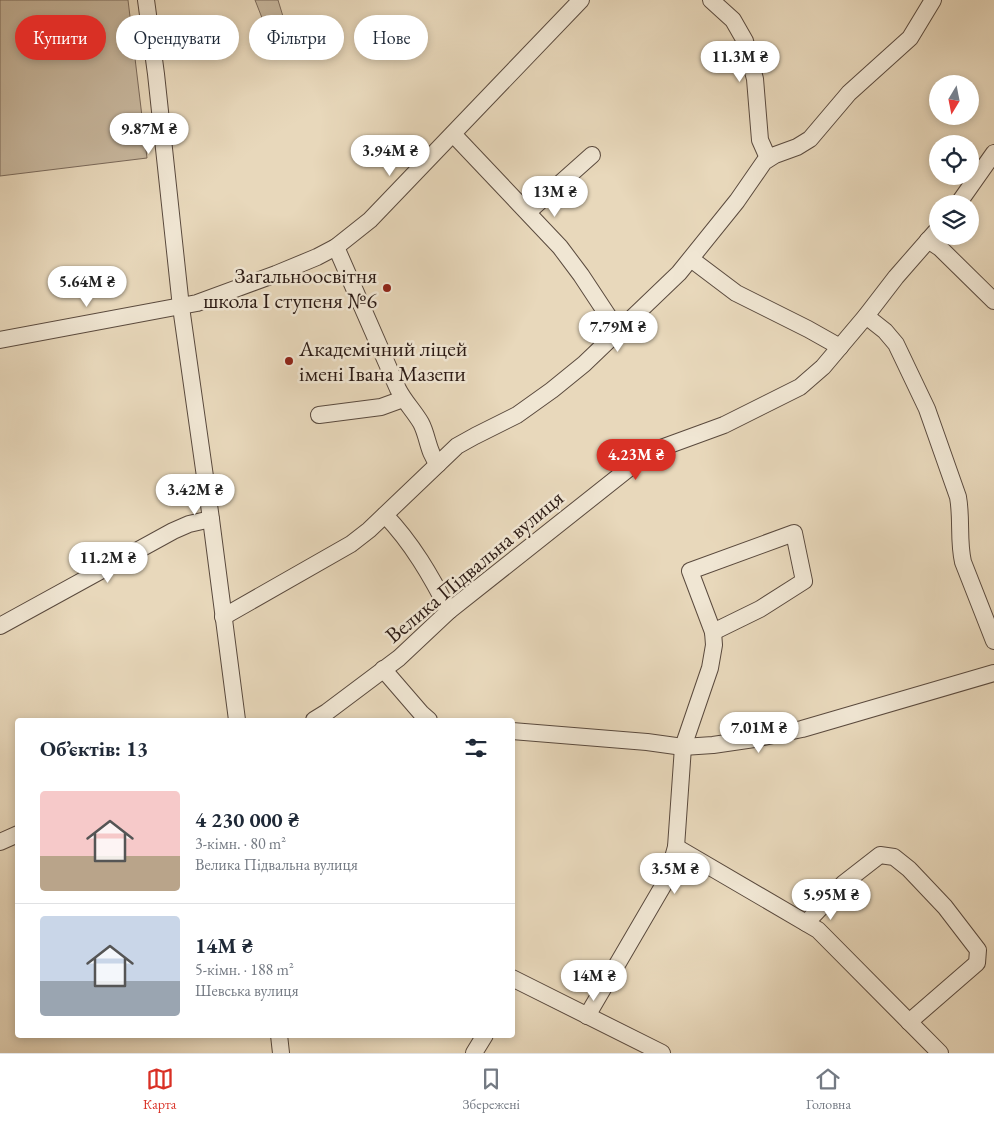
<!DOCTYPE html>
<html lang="uk">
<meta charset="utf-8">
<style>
body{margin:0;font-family:"EB Garamond",serif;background:#f6f6f7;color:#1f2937;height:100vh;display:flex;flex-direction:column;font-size:19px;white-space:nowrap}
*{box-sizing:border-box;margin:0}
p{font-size:16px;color:#747a83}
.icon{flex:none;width:28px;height:28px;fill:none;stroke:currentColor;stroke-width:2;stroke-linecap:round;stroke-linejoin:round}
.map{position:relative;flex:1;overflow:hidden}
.sheet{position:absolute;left:15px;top:718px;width:500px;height:320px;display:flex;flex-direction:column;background:#fff;border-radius:5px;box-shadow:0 2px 8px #0003}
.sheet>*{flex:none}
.top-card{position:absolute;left:15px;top:15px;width:500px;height:45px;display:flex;gap:10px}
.needle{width:32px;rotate:190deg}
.buttons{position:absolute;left:929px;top:75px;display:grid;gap:10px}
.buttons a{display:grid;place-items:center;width:50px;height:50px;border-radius:50%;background:#fff;box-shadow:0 2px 8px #0003;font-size:25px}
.price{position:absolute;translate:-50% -42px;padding:0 11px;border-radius:18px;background:#fff;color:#222;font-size:16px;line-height:32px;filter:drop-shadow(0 1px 2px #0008)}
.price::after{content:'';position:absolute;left:50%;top:30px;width:15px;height:11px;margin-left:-8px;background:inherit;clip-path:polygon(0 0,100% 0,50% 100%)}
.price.active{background:#d93025;color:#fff}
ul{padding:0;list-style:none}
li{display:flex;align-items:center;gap:15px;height:125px;padding:0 25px}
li+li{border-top:1px solid #e0e1e3}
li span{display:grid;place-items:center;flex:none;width:140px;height:100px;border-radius:5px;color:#555}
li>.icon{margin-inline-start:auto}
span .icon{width:60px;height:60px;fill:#fffc;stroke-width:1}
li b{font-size:21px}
h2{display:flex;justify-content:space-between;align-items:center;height:60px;padding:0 25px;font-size:21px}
.chip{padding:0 18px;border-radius:22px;background:#fff;box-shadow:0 2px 8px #0003;font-size:18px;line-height:45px}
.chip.active{background:#d93025;color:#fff}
.tab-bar{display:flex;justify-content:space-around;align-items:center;height:70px;border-top:1px solid #e0e1e3;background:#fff;font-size:14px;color:#747a83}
.tab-bar a{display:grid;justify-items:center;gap:2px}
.tab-bar .active{color:#d93025}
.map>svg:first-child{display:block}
.green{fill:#c8b89f;stroke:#7a695a}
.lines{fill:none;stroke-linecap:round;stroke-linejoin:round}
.minor-casing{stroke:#5a4a3e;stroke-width:18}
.minor{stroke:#f0e6d3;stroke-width:16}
.poi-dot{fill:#8f2418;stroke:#f0e6d3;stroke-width:2}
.labels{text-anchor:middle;stroke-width:5;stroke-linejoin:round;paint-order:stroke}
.poi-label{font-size:22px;fill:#2b1a14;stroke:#f0e6d3;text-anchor:end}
.street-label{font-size:22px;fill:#2b1a14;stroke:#f0e6d3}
</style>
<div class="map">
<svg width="994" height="1053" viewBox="0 0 994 1053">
<rect width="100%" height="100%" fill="#e8d8bb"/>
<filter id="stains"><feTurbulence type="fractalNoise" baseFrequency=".004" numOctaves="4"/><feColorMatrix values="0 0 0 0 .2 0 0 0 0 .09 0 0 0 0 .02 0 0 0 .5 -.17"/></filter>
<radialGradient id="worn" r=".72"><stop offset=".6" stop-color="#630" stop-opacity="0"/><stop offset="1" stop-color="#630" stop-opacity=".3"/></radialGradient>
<g class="green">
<polygon points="0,0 128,0 147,158 0,176"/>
<polygon points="255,0 278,0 285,23 266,28"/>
</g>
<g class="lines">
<defs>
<g id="minor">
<polyline points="146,0 156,74 181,307 211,519 237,720"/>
<polyline points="711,0 733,20 745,41 755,79 760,140 768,158"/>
<polyline points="453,134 560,247 581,275 618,331"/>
<polyline points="958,204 994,153"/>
<polyline points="528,212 592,155"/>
<polyline points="928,240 940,248 994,301"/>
<path d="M336 247 398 389C404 401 414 411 421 423 428 436 428 453 438 464"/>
<polyline points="691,259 736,293 808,329 840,347"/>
<path d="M866 316 885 331 896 344 927 409 958 497C962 519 958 540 963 562L994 641"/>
<polyline points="0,340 197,303 276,274 317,257 336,247 370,220 581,0"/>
<polyline points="319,415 381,407 403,399"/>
<path d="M385 515C412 543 431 576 449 611"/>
<polygon points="794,533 804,581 760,609 713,632 690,571"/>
<polyline points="223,617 351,544 369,530 457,446 475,436 517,415 552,390 584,364 679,273 737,201 764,162 775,155 797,147 810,139 849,93 910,38 933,0"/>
<polyline points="0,626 173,531 189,524 211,519"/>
<polyline points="383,669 421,713 429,720"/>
<polyline points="314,720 327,712 399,658 449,611 642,458 661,448 724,425 800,387 823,367 866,316 896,277 938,229"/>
<polyline points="512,731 647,742 683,747 713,745 754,739 802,729 994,673"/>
<polyline points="0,842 18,834"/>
<polyline points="676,847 818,930 940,1053"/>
<polyline points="806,923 844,883 880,855 894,857 909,869 945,907 978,950 977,963 909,1022"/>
<polyline points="512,978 662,1053"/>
<polyline points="587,1016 667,879 676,847 683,747 710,668 714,645 713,632"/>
<polyline points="279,1035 281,1053"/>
<polyline points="474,1053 485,1035"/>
</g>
</defs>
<use href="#minor" class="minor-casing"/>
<use href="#minor" class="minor"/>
</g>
<g class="poi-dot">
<circle cx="387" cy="288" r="5"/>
<circle cx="289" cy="361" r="5"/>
</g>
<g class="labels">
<g class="poi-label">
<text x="377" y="283">Загальноосвітня<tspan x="377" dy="25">школа І ступеня №6</tspan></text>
<text x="299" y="356" text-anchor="start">Академічний ліцей<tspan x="299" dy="25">імені Івана Мазепи</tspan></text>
</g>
<g class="street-label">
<text transform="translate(474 566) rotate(-40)" y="8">Велика Підвальна вулиця</text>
</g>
</g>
<rect width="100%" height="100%" filter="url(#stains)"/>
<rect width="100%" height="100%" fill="url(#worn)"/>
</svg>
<div class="buttons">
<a><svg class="needle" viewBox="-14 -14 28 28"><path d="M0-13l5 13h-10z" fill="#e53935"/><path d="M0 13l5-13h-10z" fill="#747a83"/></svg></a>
<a><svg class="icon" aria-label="locate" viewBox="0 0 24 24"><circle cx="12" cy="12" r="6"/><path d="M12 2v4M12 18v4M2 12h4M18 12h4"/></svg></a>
<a><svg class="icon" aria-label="layers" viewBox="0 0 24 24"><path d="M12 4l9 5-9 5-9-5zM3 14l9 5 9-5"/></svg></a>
</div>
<b class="price" style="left:740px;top:83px">11.3M ₴</b>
<b class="price" style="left:149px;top:155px">9.87M ₴</b>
<b class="price" style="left:390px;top:177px">3.94M ₴</b>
<b class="price" style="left:555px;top:218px">13M ₴</b>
<b class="price" style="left:87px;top:308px">5.64M ₴</b>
<b class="price" style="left:618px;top:353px">7.79M ₴</b>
<b class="price active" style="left:636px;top:481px">4.23M ₴</b>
<b class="price" style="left:195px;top:516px">3.42M ₴</b>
<b class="price" style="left:108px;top:584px">11.2M ₴</b>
<b class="price" style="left:759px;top:754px">7.01M ₴</b>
<b class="price" style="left:675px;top:895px">3.5M ₴</b>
<b class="price" style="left:831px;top:921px">5.95M ₴</b>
<b class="price" style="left:594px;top:1002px">14M ₴</b>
<div class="top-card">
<a class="chip active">Купити</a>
<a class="chip">Орендувати</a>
<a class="chip">Фільтри</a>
<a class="chip">Нове</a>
</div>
<section class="sheet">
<h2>Об’єктів: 13<svg class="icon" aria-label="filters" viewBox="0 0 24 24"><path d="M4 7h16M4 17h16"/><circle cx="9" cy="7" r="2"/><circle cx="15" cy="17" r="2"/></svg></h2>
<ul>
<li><span style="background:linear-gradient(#f6c9c9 65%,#b9a48a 0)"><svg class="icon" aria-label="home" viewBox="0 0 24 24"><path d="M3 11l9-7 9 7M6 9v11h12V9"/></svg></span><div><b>4 230 000 ₴</b><p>3-кімн. · 80 m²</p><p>Велика Підвальна вулиця</p></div></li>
<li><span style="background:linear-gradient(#c9d6e8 65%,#9aa5b1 0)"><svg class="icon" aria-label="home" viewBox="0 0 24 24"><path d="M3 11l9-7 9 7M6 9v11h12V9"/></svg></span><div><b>14M ₴</b><p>5-кімн. · 188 m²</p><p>Шевська вулиця</p></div></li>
</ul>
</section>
</div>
<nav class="tab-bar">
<a class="active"><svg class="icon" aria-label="map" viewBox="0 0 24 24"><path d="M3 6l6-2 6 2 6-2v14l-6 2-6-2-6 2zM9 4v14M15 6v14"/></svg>Карта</a>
<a><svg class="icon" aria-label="saved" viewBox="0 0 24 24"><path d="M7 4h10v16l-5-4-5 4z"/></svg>Збережені</a>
<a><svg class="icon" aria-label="home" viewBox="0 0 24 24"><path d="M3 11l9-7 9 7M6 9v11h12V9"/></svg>Головна</a>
</nav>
